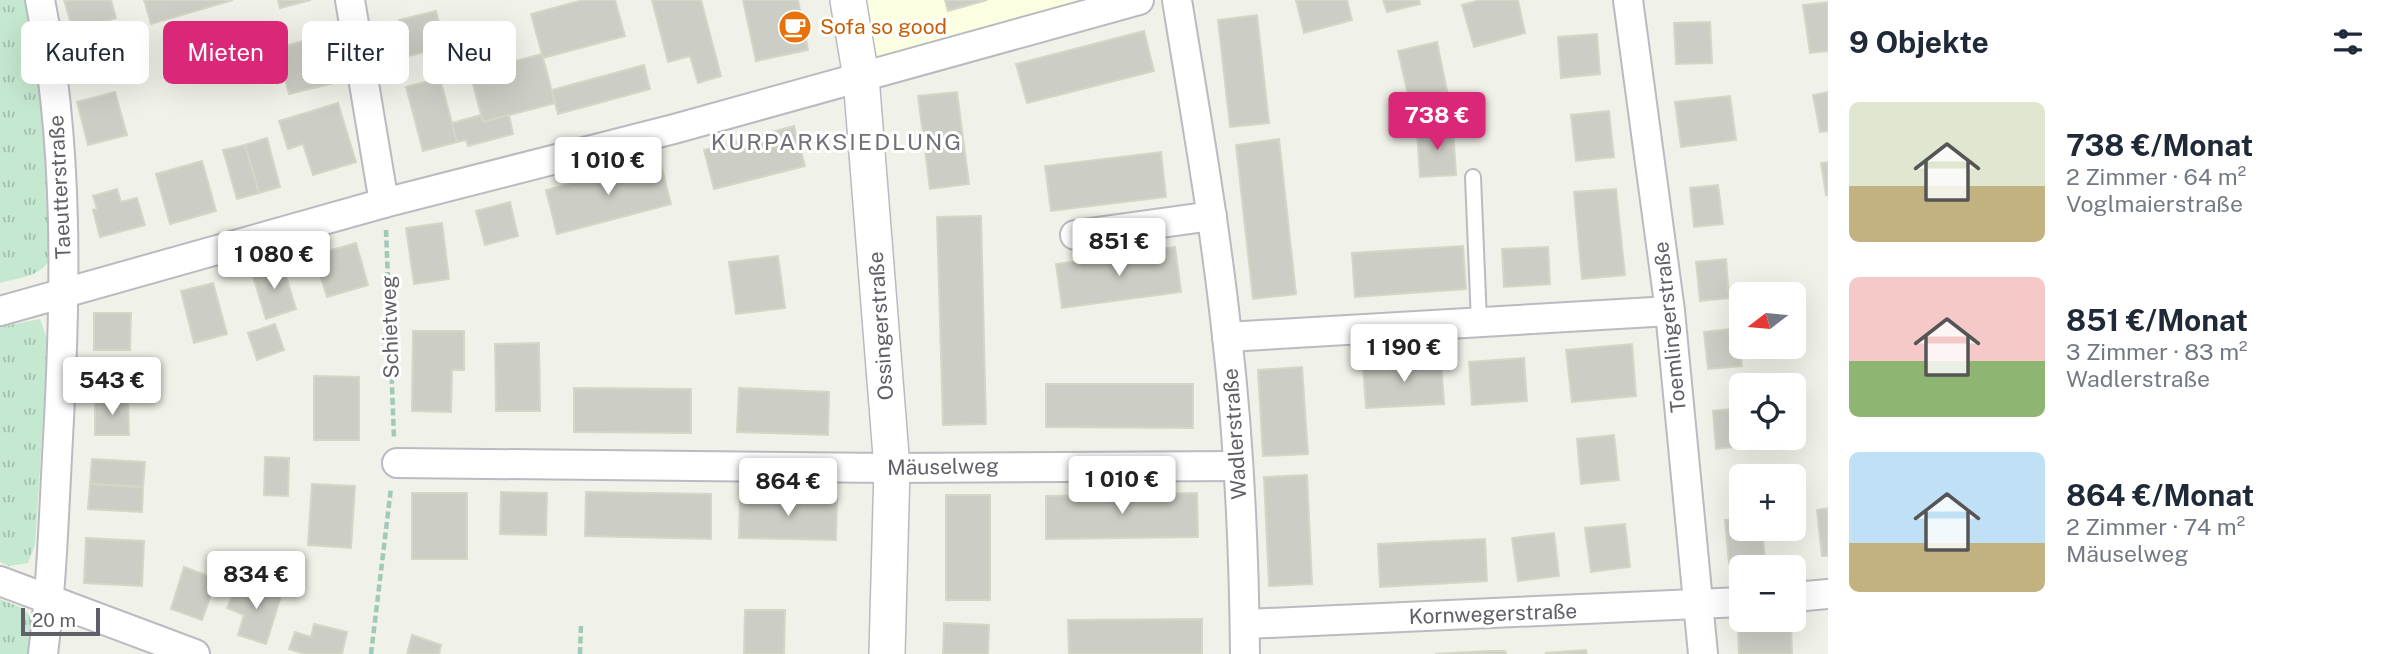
<!DOCTYPE html>
<html lang="de">
<meta charset="utf-8">
<style>
body{margin:0;font-family:"Public Sans",sans-serif;background:#f2f2f3;color:#1f2937;height:100vh;display:flex;flex-direction:column;font-size:26px;white-space:nowrap}
*{box-sizing:border-box;margin:0}
p{font-size:23px;color:#747a83}
.icon{flex:none;width:38px;height:38px;fill:none;stroke:currentColor;stroke-width:2;stroke-linecap:round;stroke-linejoin:round}
.map{position:relative;flex:1;overflow:hidden}
.details{display:flex;flex-direction:column;background:#fff;width:560px}
.details>*{flex:none}
.hud{position:absolute;left:21px;top:21px;width:665px;height:63px;display:flex;gap:14px}
.needle{width:46px;rotate:254deg}
.buttons{position:absolute;left:1729px;top:282px;display:grid;gap:14px}
.buttons a{display:grid;place-items:center;width:77px;height:77px;border-radius:10px;background:#fff;box-shadow:0 7px 28px #0002;font-size:35px}
.scale{position:absolute;left:21px;bottom:18px;width:79px;box-sizing:border-box;padding-left:7px;border:4px solid #5f6068;border-top:0;font-size:19px;line-height:24px;white-space:nowrap;color:#5f6068;-webkit-text-stroke:5px #fff;paint-order:stroke}
.price{position:absolute;translate:-50% -60px;padding:0 16px;border-radius:7px;background:#fff;color:#222;font-size:23px;line-height:46px;filter:drop-shadow(0 2px 4px #0008)}
.price::after{content:'';position:absolute;left:50%;top:42px;width:21px;height:16px;margin-left:-10px;background:inherit;clip-path:polygon(0 0,100% 0,50% 100%)}
.price.selected{background:#db2777;color:#fff}
ul{padding:0;list-style:none}
li{display:flex;align-items:center;gap:21px;height:175px;padding:0 21px}
li span{display:grid;place-items:center;flex:none;width:196px;height:140px;border-radius:10px;color:#555}
li>.icon{margin-inline-start:auto}
span .icon{width:84px;height:84px;fill:#fffc;stroke-width:1}
li b{font-size:30px}
h2{display:flex;justify-content:space-between;align-items:center;height:84px;padding:0 21px;font-size:30px}
.chip{padding:0 24px;border-radius:10px;background:#fff;box-shadow:0 7px 28px #0002;font-size:24px;line-height:63px}
.chip.selected{background:#db2777;color:#fff}
main{display:flex;flex:1;min-height:0}
.map>svg:first-child{display:block}
.commercial{fill:#fbfee0}
.park{fill:url(#park-tufts)}
.building{fill:#cccdc4;stroke:#d6d6c6;stroke-width:2}
.lines{fill:none;stroke-linecap:round;stroke-linejoin:round}
.service-casing{stroke:#babac1;stroke-width:18}
.minor-casing{stroke:#babac1;stroke-width:32}
.tertiary-casing{stroke:#babac1;stroke-width:38}
.path{stroke:#9fcaba;stroke-width:4.5;stroke-dasharray:7 3.5;stroke-linecap:butt}
.service{stroke:#fff;stroke-width:14}
.minor{stroke:#fff;stroke-width:28}
.tertiary{stroke:#fff;stroke-width:35}
.labels{text-anchor:middle;stroke-width:6;stroke-linejoin:round;paint-order:stroke}
.food-label{font-size:21px;fill:#c56008;stroke:#fff;text-anchor:start}
.street-label{font-size:21px;fill:#5f6068;stroke:#fff}
.neighbourhood-label{font-size:23px;letter-spacing:2px;fill:#70727a;stroke:#fff}
</style>
<main>
<div class="map">
<svg width="1828" height="654" viewBox="0 0 1828 654">
<defs>
<pattern id="park-tufts" width="24" height="20" patternUnits="userSpaceOnUse" patternTransform="scale(1.75)"><rect width="24" height="20" fill="#c5e8d0"/><path d="M3 7l-1-3M5 7V3M7 7l1-3M15 17l-1-3M17 17v-4M19 17l1-3" fill="none" stroke="#a3bfad"/></pattern>
</defs>
<rect width="100%" height="100%" fill="#f0f1e8"/>
<polygon class="commercial" points="860,0 1124,0 873,68"/>
<g class="park">
<path d="M0 0H32L44 67 54 252C43 277 25 276 0 283Z"/>
<polygon points="40,319 48,342 35,545 28,563 9,566 0,562 0,327"/>
<polygon points="0,599 22,608 33,619 34,654 0,654"/>
</g>
<g class="building">
<polygon points="64,0 111,0 116,18 73,30"/>
<polygon points="144,0 233,0 151,24"/>
<polygon points="278,0 311,0 280,8"/>
<polygon points="583,0 615,0 625,36 543,58 531,14"/>
<polygon points="652,0 701,0 721,76 698,83 690,56 668,62"/>
<polygon points="743,0 798,0 808,50 756,61"/>
<polygon points="945,0 987,0 948,11"/>
<polygon points="1296,0 1347,0 1352,20 1304,33"/>
<polygon points="1383,0 1419,0 1420,4 1387,12"/>
<polygon points="1480,0 1518,0 1525,33 1474,47 1462,5"/>
<polygon points="1828,2 1828,51 1810,53 1803,5"/>
<polygon points="436,11 445,47 408,56 399,20"/>
<polygon points="1257,15 1269,123 1230,127 1218,20"/>
<polygon points="1710,22 1712,63 1676,64 1674,23"/>
<polygon points="1144,31 1154,71 1027,103 1016,64"/>
<polygon points="82,33 92,71 69,77 60,39"/>
<polygon points="1597,34 1600,74 1561,78 1558,37"/>
<polygon points="322,36 334,83 289,94 277,48"/>
<polygon points="1437,42 1447,91 1409,99 1398,51"/>
<polygon points="542,54 555,103 483,122 470,73"/>
<polygon points="644,65 650,89 558,114 552,90"/>
<polygon points="440,78 457,142 423,151 406,87"/>
<polygon points="115,92 127,135 88,145 77,102"/>
<polygon points="957,92 969,184 930,189 918,96"/>
<polygon points="1828,92 1828,131 1820,132 1813,95"/>
<polygon points="1730,96 1736,140 1681,147 1675,102"/>
<polygon points="338,103 356,162 313,175 303,144 288,149 279,121"/>
<polygon points="1609,111 1614,157 1576,161 1571,115"/>
<polygon points="481,115 483,122 509,115 513,134 468,146 466,140 457,142 452,123"/>
<polygon points="794,126 805,166 714,189 704,150"/>
<polygon points="1453,128 1456,175 1420,177 1417,130"/>
<polygon points="267,138 280,187 259,193 245,145"/>
<polygon points="1279,139 1296,294 1253,299 1236,145"/>
<polygon points="245,145 259,193 237,199 223,150"/>
<polygon points="1161,152 1166,197 1051,211 1045,166"/>
<polygon points="202,161 216,211 170,224 156,174"/>
<polygon points="660,161 671,204 557,234 546,190"/>
<polygon points="1828,162 1828,195 1826,195 1821,163"/>
<polygon points="1718,185 1723,224 1694,227 1690,188"/>
<polygon points="117,189 121,202 137,198 145,225 100,237 93,210 97,209 93,196"/>
<polygon points="1616,189 1625,275 1582,279 1574,192"/>
<polygon points="510,202 518,236 485,245 476,211"/>
<polygon points="981,216 986,424 943,425 937,217"/>
<polygon points="442,223 449,279 414,284 406,228"/>
<polygon points="356,243 368,285 327,297 314,255"/>
<polygon points="1463,246 1466,289 1355,297 1352,253"/>
<polygon points="1175,247 1181,292 1062,308 1056,264"/>
<polygon points="1548,247 1550,284 1504,287 1502,249"/>
<polygon points="778,256 785,308 736,314 729,262"/>
<polygon points="1726,259 1729,298 1700,301 1696,262"/>
<polygon points="282,263 296,309 266,319 252,273"/>
<polygon points="213,283 227,334 194,343 181,291"/>
<polygon points="94,313 131,313 130,350 94,350"/>
<polygon points="275,324 284,350 257,360 248,333"/>
<polygon points="1738,328 1742,366 1708,369 1704,332"/>
<polygon points="413,331 464,331 464,370 452,370 451,412 412,411"/>
<polygon points="539,343 540,411 496,411 495,344"/>
<polygon points="1632,344 1636,396 1572,402 1566,350"/>
<polygon points="1524,358 1527,401 1472,405 1469,362"/>
<polygon points="1441,360 1444,404 1366,408 1363,365"/>
<polygon points="1302,367 1308,454 1263,456 1258,370"/>
<polygon points="314,376 359,377 359,440 314,440"/>
<polygon points="1046,384 1193,384 1193,428 1046,427"/>
<polygon points="574,388 691,389 691,433 574,432"/>
<polygon points="739,388 829,392 828,435 737,432"/>
<polygon points="95,398 128,398 129,435 95,435"/>
<polygon points="1741,408 1741,438 1752,438 1753,445 1716,449 1713,411"/>
<polygon points="1614,435 1619,480 1581,484 1577,439"/>
<polygon points="265,457 289,458 288,496 264,495"/>
<polygon points="92,459 145,462 143,487 90,484"/>
<polygon points="1307,475 1312,584 1269,586 1264,477"/>
<polygon points="90,484 143,487 142,512 88,509"/>
<polygon points="312,484 355,486 351,548 308,545"/>
<polygon points="501,492 547,493 546,535 500,534"/>
<polygon points="586,492 711,494 711,539 585,536"/>
<rect x="412" y="493" width="55" height="66"/>
<polygon points="1197,493 1198,537 1046,539 1046,496"/>
<rect x="946" y="495" width="44" height="105"/>
<polygon points="740,496 837,498 836,540 739,538"/>
<polygon points="1828,508 1828,556 1822,556 1817,510"/>
<polygon points="1741,519 1741,528 1762,528 1765,560 1729,564 1725,520"/>
<polygon points="1625,524 1630,567 1591,572 1585,528"/>
<polygon points="1554,533 1559,576 1518,581 1512,538"/>
<polygon points="86,538 144,541 142,586 84,583"/>
<polygon points="1485,539 1487,581 1380,587 1378,544"/>
<polygon points="184,567 217,579 202,620 171,609"/>
<polygon points="253,584 282,593 266,644 238,635 244,615 227,608 236,587 251,592"/>
<polygon points="745,610 785,610 784,654 744,654"/>
<polygon points="1202,619 1202,654 1069,654 1068,620"/>
<polygon points="944,623 989,625 988,654 943,654"/>
<polygon points="314,624 347,632 342,654 305,654 289,649 295,632 311,637"/>
<polygon points="1791,626 1792,654 1739,654 1738,629"/>
<polygon points="412,635 441,645 439,654 407,654"/>
<polygon points="1586,650 1587,654 1546,654 1546,653"/>
<polygon points="1490,651 1505,651 1506,654 1435,654"/>
</g>
<g class="lines">
<defs>
<polyline id="service" points="1473,177 1479,322"/>
<g id="minor">
<path d="M40 0C69 143 66 292 58 438 54 510 52 582 43 654"/>
<polyline points="350,0 384,203"/>
<path d="M1177 0C1195 112 1215 223 1227 336 1239 441 1244 548 1245 654"/>
<polyline points="1628,0 1670,311 1703,654"/>
<polyline points="1075,235 1212,216"/>
<polyline points="0,311 384,203 674,129 1139,0"/>
<polyline points="1227,337 1670,311"/>
<polyline points="397,463 892,468 1238,466"/>
<polyline points="0,581 195,654"/>
<polyline points="1794,597 1828,594"/>
<polyline points="1245,624 1741,602"/>
</g>
<polyline id="tertiary" points="848,0 861,77 892,468 887,654"/>
</defs>
<use href="#service" class="service-casing"/>
<use href="#minor" class="minor-casing"/>
<use href="#tertiary" class="tertiary-casing"/>
<g class="path">
<polyline points="386,230 394,438"/>
<polyline points="371,654 391,488"/>
<polyline points="580,654 581,623"/>
</g>
<use href="#service" class="service"/>
<use href="#minor" class="minor"/>
<use href="#tertiary" class="tertiary"/>
</g>
<defs>
<symbol id="cafe-disc" viewBox="-11 -11 22 22"><circle r="9.5" fill="#e8710a" stroke="#fff"/><path d="M-5.5-4.5H6V0H3Q3 3.5 0 3.5H-2.5Q-5.5 3.5-5.5 0ZM3-3.2v2h1.7v-2ZM-6 4.5H4V6H-6Z" fill="#fff"/></symbol>
</defs>
<g fill-rule="evenodd">
<use href="#cafe-disc" x="776" y="8" width="38" height="38"/>
</g>
<g class="labels">
<g class="food-label">
<text x="820" y="34">Sofa so good</text>
</g>
<g class="street-label">
<text transform="translate(60 187) rotate(-93)" y="7">Taeutterstraße</text>
<text transform="translate(881 326) rotate(-94)" y="7">Ossingerstraße</text>
<text transform="translate(390 327) rotate(-92)" y="7">Schietweg</text>
<text transform="translate(1670 327) rotate(-96)" y="7">Toemlingerstraße</text>
<text transform="translate(1235 434) rotate(-94)" y="7">Wadlerstraße</text>
<text transform="translate(943 467) rotate(-1)" y="7">Mäuselweg</text>
<text transform="translate(1493 614) rotate(-2)" y="7">Kornwegerstraße</text>
</g>
<g class="neighbourhood-label">
<text x="837" y="150">KURPARKSIEDLUNG</text>
</g>
</g>
</svg>
<div class="buttons">
<a><svg class="needle" viewBox="-14 -14 28 28"><path d="M0-13l5 13h-10z" fill="#e53935"/><path d="M0 13l5-13h-10z" fill="#747a83"/></svg></a>
<a><svg class="icon" aria-label="locate" viewBox="0 0 24 24"><circle cx="12" cy="12" r="6"/><path d="M12 2v4M12 18v4M2 12h4M18 12h4"/></svg></a>
<a>+</a>
<a>−</a>
</div>
<div class="scale">20 m</div>
<b class="price selected" style="left:1437px;top:152px">738 €</b>
<b class="price" style="left:608px;top:197px">1 010 €</b>
<b class="price" style="left:1119px;top:278px">851 €</b>
<b class="price" style="left:274px;top:291px">1 080 €</b>
<b class="price" style="left:1404px;top:384px">1 190 €</b>
<b class="price" style="left:112px;top:417px">543 €</b>
<b class="price" style="left:1122px;top:516px">1 010 €</b>
<b class="price" style="left:788px;top:518px">864 €</b>
<b class="price" style="left:256px;top:611px">834 €</b>
<div class="hud">
<a class="chip">Kaufen</a>
<a class="chip selected">Mieten</a>
<a class="chip">Filter</a>
<a class="chip">Neu</a>
</div>
</div>
<section class="details">
<h2>9 Objekte<svg class="icon" aria-label="filters" viewBox="0 0 24 24"><path d="M4 7h16M4 17h16"/><circle cx="9" cy="7" r="2"/><circle cx="15" cy="17" r="2"/></svg></h2>
<ul>
<li><span style="background:linear-gradient(#dfe7d0 60%,#c2b280 0)"><svg class="icon" aria-label="home" viewBox="0 0 24 24"><path d="M3 11l9-7 9 7M6 9v11h12V9"/></svg></span><div><b>738 €/Monat</b><p>2 Zimmer · 64 m²</p><p>Voglmaierstraße</p></div></li>
<li><span style="background:linear-gradient(#f6c9c9 60%,#8fb573 0)"><svg class="icon" aria-label="home" viewBox="0 0 24 24"><path d="M3 11l9-7 9 7M6 9v11h12V9"/></svg></span><div><b>851 €/Monat</b><p>3 Zimmer · 83 m²</p><p>Wadlerstraße</p></div></li>
<li><span style="background:linear-gradient(#bfe0f5 65%,#c2b280 0)"><svg class="icon" aria-label="home" viewBox="0 0 24 24"><path d="M3 11l9-7 9 7M6 9v11h12V9"/></svg></span><div><b>864 €/Monat</b><p>2 Zimmer · 74 m²</p><p>Mäuselweg</p></div></li>
</ul>
</section>
</main>
